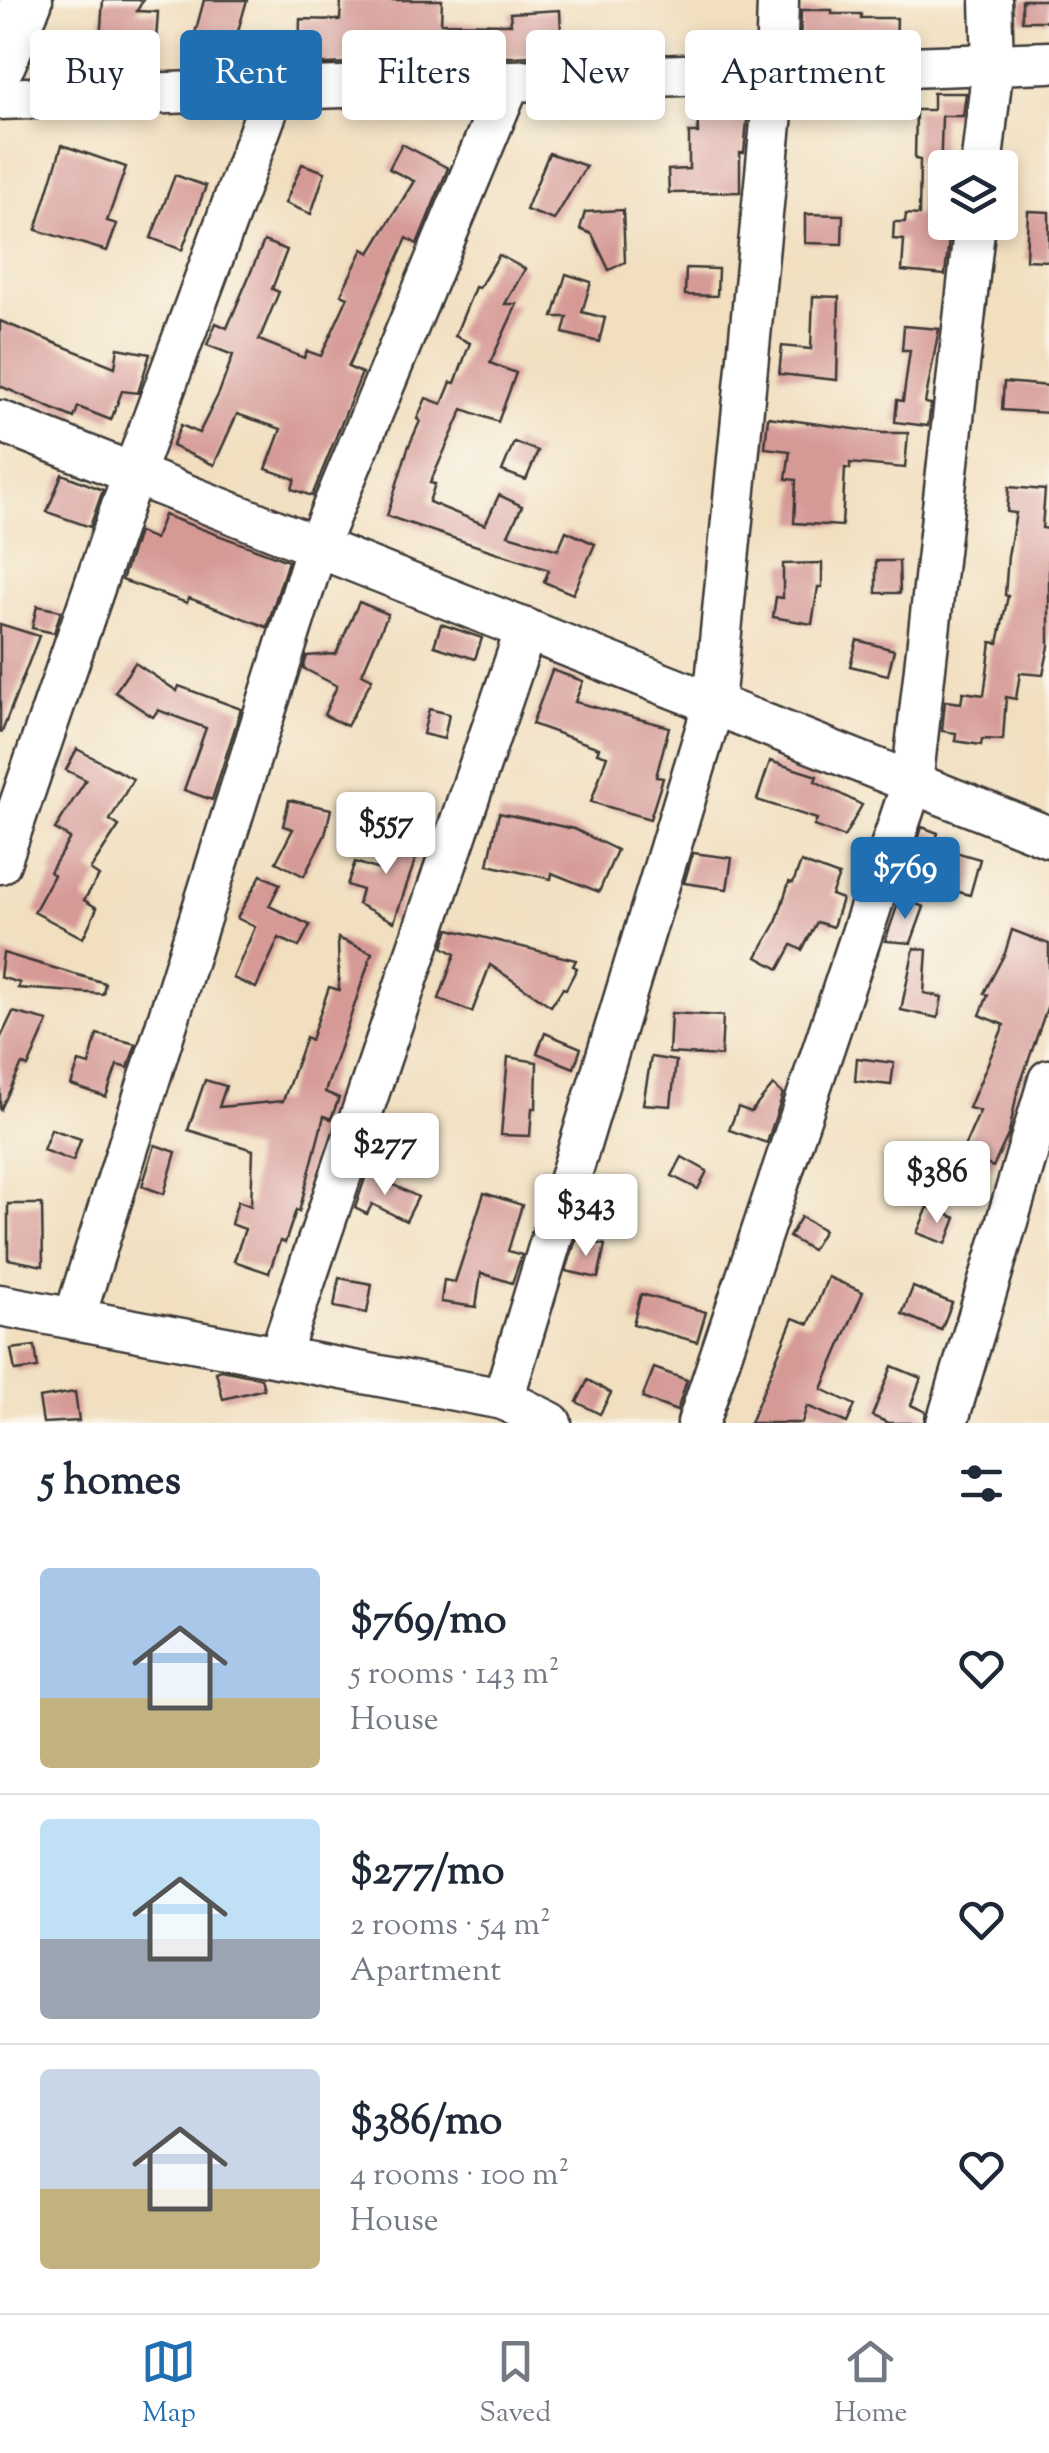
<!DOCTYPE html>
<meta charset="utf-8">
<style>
body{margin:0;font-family:"Sorts Mill Goudy",serif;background:#f2f2f3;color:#1f2937;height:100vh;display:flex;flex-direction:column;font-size:38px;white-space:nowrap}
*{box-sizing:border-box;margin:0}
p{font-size:32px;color:#747a83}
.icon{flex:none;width:55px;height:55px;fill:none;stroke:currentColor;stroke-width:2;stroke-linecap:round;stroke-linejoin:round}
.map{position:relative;height:1423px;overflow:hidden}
.details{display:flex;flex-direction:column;background:#fff;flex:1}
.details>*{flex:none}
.hud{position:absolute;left:30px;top:30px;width:990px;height:90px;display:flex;gap:20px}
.tools{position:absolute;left:928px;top:150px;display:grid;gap:20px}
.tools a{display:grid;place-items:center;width:90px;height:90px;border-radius:10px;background:#fff;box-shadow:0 5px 15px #0003;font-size:50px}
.price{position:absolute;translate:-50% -85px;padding:0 22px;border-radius:10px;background:#fff;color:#222;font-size:32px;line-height:65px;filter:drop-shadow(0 2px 5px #0008)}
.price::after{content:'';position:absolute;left:50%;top:60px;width:30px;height:22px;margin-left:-15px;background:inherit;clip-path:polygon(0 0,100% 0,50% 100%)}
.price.selected{background:#1f6fb2;color:#fff}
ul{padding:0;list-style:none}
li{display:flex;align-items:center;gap:30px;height:250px;padding:0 40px}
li+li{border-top:2px solid #e0e1e3}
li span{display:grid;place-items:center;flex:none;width:280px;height:200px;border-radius:10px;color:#555}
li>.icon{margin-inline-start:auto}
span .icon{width:120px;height:120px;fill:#fffc;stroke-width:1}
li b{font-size:42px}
h2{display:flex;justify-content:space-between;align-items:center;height:120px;padding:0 40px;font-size:42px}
.pill{padding:0 35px;border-radius:10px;background:#fff;box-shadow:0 5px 15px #0003;font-size:35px;line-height:90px}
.pill.selected{background:#1f6fb2;color:#fff}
.tabs{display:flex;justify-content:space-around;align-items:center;height:140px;border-top:2px solid #e0e1e3;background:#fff;font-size:28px;color:#747a83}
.tabs a{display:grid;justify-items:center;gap:5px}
.tabs .selected{color:#1f6fb2}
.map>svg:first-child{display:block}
.building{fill:#d59996}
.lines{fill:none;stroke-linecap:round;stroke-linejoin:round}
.minor-casing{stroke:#3c3935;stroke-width:45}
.major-casing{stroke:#3c3935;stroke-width:55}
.minor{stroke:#fff;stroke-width:40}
.major{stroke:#fff;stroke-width:50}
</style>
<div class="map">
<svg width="1049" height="1423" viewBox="0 0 1049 1423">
<rect width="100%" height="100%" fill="#fbf7ec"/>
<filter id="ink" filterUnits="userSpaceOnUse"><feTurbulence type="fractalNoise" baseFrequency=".01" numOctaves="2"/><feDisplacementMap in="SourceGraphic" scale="20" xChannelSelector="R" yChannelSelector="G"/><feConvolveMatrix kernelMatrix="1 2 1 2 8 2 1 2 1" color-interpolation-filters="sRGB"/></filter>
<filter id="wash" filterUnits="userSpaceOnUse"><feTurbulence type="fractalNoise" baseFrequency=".0048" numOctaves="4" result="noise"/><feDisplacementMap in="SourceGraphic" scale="40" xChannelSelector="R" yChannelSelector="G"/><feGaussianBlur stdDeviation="2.25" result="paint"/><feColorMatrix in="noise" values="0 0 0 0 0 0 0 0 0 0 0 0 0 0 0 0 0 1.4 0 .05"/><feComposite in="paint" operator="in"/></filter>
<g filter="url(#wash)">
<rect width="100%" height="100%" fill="#f1dfc0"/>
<g id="blocks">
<g class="building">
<polygon points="103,0 143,0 137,11 158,12 154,70 98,67"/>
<polygon points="204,0 247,0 238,31 243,33 235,63 190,52"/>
<polygon points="341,0 442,0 441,23 511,24 510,13 560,10 562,55 299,65 300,19 340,20"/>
<rect x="1022" y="0" width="27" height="21"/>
<polygon points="801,10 832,10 832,14 861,14 861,18 897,18 896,44 800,47"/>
<polygon points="933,93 966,93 963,116 942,116 940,178 945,178 945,222 951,222 945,275 902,271 904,240 893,239 894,222 905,222 906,214 919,215 920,160 915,159 916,110 933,110"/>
<polygon points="749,99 744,153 740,153 740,192 669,193 668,170 689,169 689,133 698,133 697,100"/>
<polygon points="402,144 448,168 417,244 407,238 348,367 362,373 312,496 292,489 295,479 266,469 281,429 237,414 214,465 172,446 181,425 199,433 219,393 233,355 207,345 216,323 227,328 264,241 287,250 272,289 279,292 259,340 304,358 307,351 321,356 348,297 341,294 363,249 370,253 414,181 389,169"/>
<polygon points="62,145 126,167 107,221 117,224 107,251 36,230"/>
<polygon points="549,153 586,166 554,220 526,210"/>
<polygon points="302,164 325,172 311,214 285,203"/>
<polygon points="175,175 206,186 182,250 151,238"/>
<polygon points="623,210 625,262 609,270 592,234 580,229 585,212"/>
<polygon points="1028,211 1049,212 1049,261 1026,260"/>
<polygon points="805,214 843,215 842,244 805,243"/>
<polygon points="499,255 525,269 505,304 517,304 490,363 516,373 498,422 463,409 430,483 435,484 429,502 485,525 499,495 522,506 508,535 558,550 566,531 595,544 573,594 544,582 549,570 387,516 408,448 420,421 417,419 426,398 442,404 451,382 455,383 470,343 455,336 475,287 479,288"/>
<polygon points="686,268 718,269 717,296 685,295"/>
<polygon points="566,274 591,282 582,312 605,318 599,342 563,333 567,317 553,317"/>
<polygon points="813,296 839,297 837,380 779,374 782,346 811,349"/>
<polygon points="0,321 115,367 118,348 150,354 138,393 122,391 111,420 78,407 74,418 0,386"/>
<polygon points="904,326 939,329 925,403 931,404 928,426 895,422 897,400 903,401 910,350 902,350"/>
<polygon points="1004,382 1049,386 1049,413 1002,410"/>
<polygon points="768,417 883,433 908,433 905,468 850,463 850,469 845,468 842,526 794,523 796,480 786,479 790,451 765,448"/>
<polygon points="514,442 538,451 526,480 502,471"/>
<polygon points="62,474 103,490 90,527 47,512"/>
<polygon points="1009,487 1045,490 1042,528 1049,529 1049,646 1043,675 1020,673 1016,699 1006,697 1003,740 982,739 981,745 955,741 956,733 942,731 945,701 961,703 963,692 984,695 991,642 998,643 1008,596 1005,595 1008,556 1016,513 1007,512"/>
<polygon points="164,515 288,561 267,627 189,598 187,603 122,580 138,532 155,539"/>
<polygon points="876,561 899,561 900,593 876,593"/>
<polygon points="822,563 822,587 818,587 812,624 773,617 776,597 783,598 783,564"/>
<polygon points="359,602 388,614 362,674 372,679 347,726 324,715 337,686 303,668 307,656 336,654"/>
<polygon points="37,606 61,611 54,633 32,628"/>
<polygon points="0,624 39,636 2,732 0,731"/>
<polygon points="441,624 482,638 475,659 434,646"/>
<polygon points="857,640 894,650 888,675 850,666"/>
<polygon points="135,663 177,691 179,686 241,709 212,800 184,790 206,728 158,710 153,717 115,692"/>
<polygon points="552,670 583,681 575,702 669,727 656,777 663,778 650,819 591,802 607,756 597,753 599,748 532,724"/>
<polygon points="429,709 449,714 444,739 423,734"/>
<polygon points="77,749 133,779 110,820 119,826 90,870 99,876 84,900 97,908 83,938 34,912 54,875 50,872 70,838 55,829 86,780 66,770"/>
<polygon points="770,761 817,776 815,781 862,805 844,837 814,826 817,819 757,800"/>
<polygon points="289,800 331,809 325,835 304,876 276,862 293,829 283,826"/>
<polygon points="499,813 574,829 617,850 599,892 552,873 551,879 488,865"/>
<polygon points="922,827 938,833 934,846 980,859 970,895 944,888 948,871 912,859"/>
<polygon points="389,828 419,849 394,922 358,904 362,890 347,885 355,862 379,870"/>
<polygon points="693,853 732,858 727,889 684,883"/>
<polygon points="801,862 839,876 831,895 842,899 833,927 817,922 802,950 792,945 779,969 757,957 776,923 789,882 793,883"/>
<polygon points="261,875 280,884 269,906 310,925 299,947 279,938 256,988 233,978 255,927 237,918"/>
<polygon points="900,898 924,907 911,943 885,941"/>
<polygon points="449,929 576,960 573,966 577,968 566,989 563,988 551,1006 490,965 472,1012 439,999 455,954 443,947"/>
<polygon points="1012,930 1049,944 1049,1002 1017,1093 1009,1133 993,1167 961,1154 980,1111 969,1108 1004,1025 980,1015 988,995 984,993 1005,953"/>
<polygon points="338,938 372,953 325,1092 339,1098 331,1119 324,1116 299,1212 296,1210 285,1243 280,1241 269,1273 234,1261 245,1229 231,1224 238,1201 251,1206 253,1150 188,1130 205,1080 226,1086 219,1107 283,1101 306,1037 311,1040 329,987 339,990"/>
<polygon points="914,948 927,950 924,993 942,997 938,1018 901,1010"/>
<polygon points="3,953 105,983 103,994 18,988 20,983 0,977"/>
<polygon points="13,1012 48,1021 28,1067 22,1064 0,1111 0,1039"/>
<polygon points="671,1013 723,1016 721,1056 669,1053"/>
<polygon points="545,1033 581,1048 574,1068 537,1053"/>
<polygon points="97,1034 136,1044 128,1068 117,1065 106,1097 71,1085 79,1062 89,1065"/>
<polygon points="508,1057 537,1062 536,1108 532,1108 530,1136 501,1135"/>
<polygon points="651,1057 676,1061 671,1106 643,1104"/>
<polygon points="857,1058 894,1063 891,1085 855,1081"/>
<polygon points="773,1085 783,1094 767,1143 729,1130 738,1107 751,1112"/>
<polygon points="51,1129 81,1139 73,1161 43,1150"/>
<polygon points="155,1145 176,1152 164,1194 142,1186"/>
<polygon points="682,1157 707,1171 698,1189 672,1176"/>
<polygon points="367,1172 418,1197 406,1221 372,1204 367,1214 355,1208"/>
<polygon points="484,1193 522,1205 508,1251 522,1255 512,1283 481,1273 476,1307 441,1302 444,1280 455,1282"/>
<polygon points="8,1204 42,1204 43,1266 8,1259"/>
<polygon points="928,1207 956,1218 946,1244 917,1233"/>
<polygon points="801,1217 824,1230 812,1250 789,1237"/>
<polygon points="576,1239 605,1245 598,1278 566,1271"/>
<polygon points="828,1277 863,1292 822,1389 855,1405 847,1423 807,1406 802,1423 750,1423 793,1318 809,1324"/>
<polygon points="339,1278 372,1284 367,1313 334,1307"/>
<polygon points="913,1287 952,1303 941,1330 902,1314"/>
<polygon points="641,1294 706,1312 697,1342 633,1324"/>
<polygon points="35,1346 38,1368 15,1371 11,1349"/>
<polygon points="892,1366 921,1378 911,1405 926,1412 924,1423 889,1423 872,1416"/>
<polygon points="654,1368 687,1380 677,1411 642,1398"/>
<polygon points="221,1370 261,1378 264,1389 223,1399 216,1372"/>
<polygon points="588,1380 611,1393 600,1414 577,1402"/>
<polygon points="75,1392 79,1421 43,1423 39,1398"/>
</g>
</g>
</g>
<g filter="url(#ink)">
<use href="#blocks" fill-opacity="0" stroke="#3c3935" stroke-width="2.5"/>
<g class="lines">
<defs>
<g id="minor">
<polyline points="0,99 1049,62"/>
<polyline points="981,168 993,64 991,0"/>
<polyline points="0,421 1049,837"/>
<polyline points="0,863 133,474 275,89"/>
<polyline points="0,1305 503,1399 551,1423"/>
<polyline points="74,1319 317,546 510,81"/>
<polyline points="279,1357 526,629"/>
<polyline points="503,1399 714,703 776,72 778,0"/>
<polyline points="698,1423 912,784 975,222"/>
<polyline points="947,1423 1049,1080"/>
</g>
<polyline id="major" points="0,63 27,0"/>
</defs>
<use href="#minor" class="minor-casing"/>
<use href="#major" class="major-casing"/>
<use href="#minor" class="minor"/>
<use href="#major" class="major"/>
</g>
</g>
</svg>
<div class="tools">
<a><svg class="icon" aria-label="layers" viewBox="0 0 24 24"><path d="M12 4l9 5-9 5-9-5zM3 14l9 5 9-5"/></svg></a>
</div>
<b class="price" style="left:386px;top:877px">$557</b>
<b class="price selected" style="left:905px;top:922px">$769</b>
<b class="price" style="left:385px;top:1198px">$277</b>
<b class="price" style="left:937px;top:1226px">$386</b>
<b class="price" style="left:586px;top:1259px">$343</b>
<div class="hud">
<a class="pill">Buy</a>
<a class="pill selected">Rent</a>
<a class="pill">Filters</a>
<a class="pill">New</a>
<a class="pill">Apartment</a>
</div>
</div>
<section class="details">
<h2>5 homes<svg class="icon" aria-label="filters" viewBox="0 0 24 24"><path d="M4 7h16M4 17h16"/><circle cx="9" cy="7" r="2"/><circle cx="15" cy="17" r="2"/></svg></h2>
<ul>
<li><span style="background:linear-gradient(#a9c7e8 65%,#c2b280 0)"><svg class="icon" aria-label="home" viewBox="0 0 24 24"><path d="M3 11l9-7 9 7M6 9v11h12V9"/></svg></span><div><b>$769/mo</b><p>5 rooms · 143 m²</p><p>House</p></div><svg class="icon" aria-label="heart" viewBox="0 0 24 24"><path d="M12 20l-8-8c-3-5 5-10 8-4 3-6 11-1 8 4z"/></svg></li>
<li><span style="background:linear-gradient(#bfe0f5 60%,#9aa5b1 0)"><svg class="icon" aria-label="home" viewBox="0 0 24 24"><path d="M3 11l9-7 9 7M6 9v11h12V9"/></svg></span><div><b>$277/mo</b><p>2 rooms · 54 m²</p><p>Apartment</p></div><svg class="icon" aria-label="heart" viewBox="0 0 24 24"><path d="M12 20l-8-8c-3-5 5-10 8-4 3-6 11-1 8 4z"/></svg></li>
<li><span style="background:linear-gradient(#c9d6e8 60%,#c2b280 0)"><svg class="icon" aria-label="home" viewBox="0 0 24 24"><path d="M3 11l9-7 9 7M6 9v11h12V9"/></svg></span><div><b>$386/mo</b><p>4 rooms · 100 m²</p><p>House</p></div><svg class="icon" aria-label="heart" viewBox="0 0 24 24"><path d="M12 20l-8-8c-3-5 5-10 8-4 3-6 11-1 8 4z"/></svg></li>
</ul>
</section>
<nav class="tabs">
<a class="selected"><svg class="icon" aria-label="map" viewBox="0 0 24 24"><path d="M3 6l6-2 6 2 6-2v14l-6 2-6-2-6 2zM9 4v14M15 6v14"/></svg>Map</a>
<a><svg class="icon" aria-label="saved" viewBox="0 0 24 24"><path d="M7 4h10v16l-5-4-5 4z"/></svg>Saved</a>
<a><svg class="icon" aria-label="home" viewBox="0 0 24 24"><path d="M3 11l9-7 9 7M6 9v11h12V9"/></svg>Home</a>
</nav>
